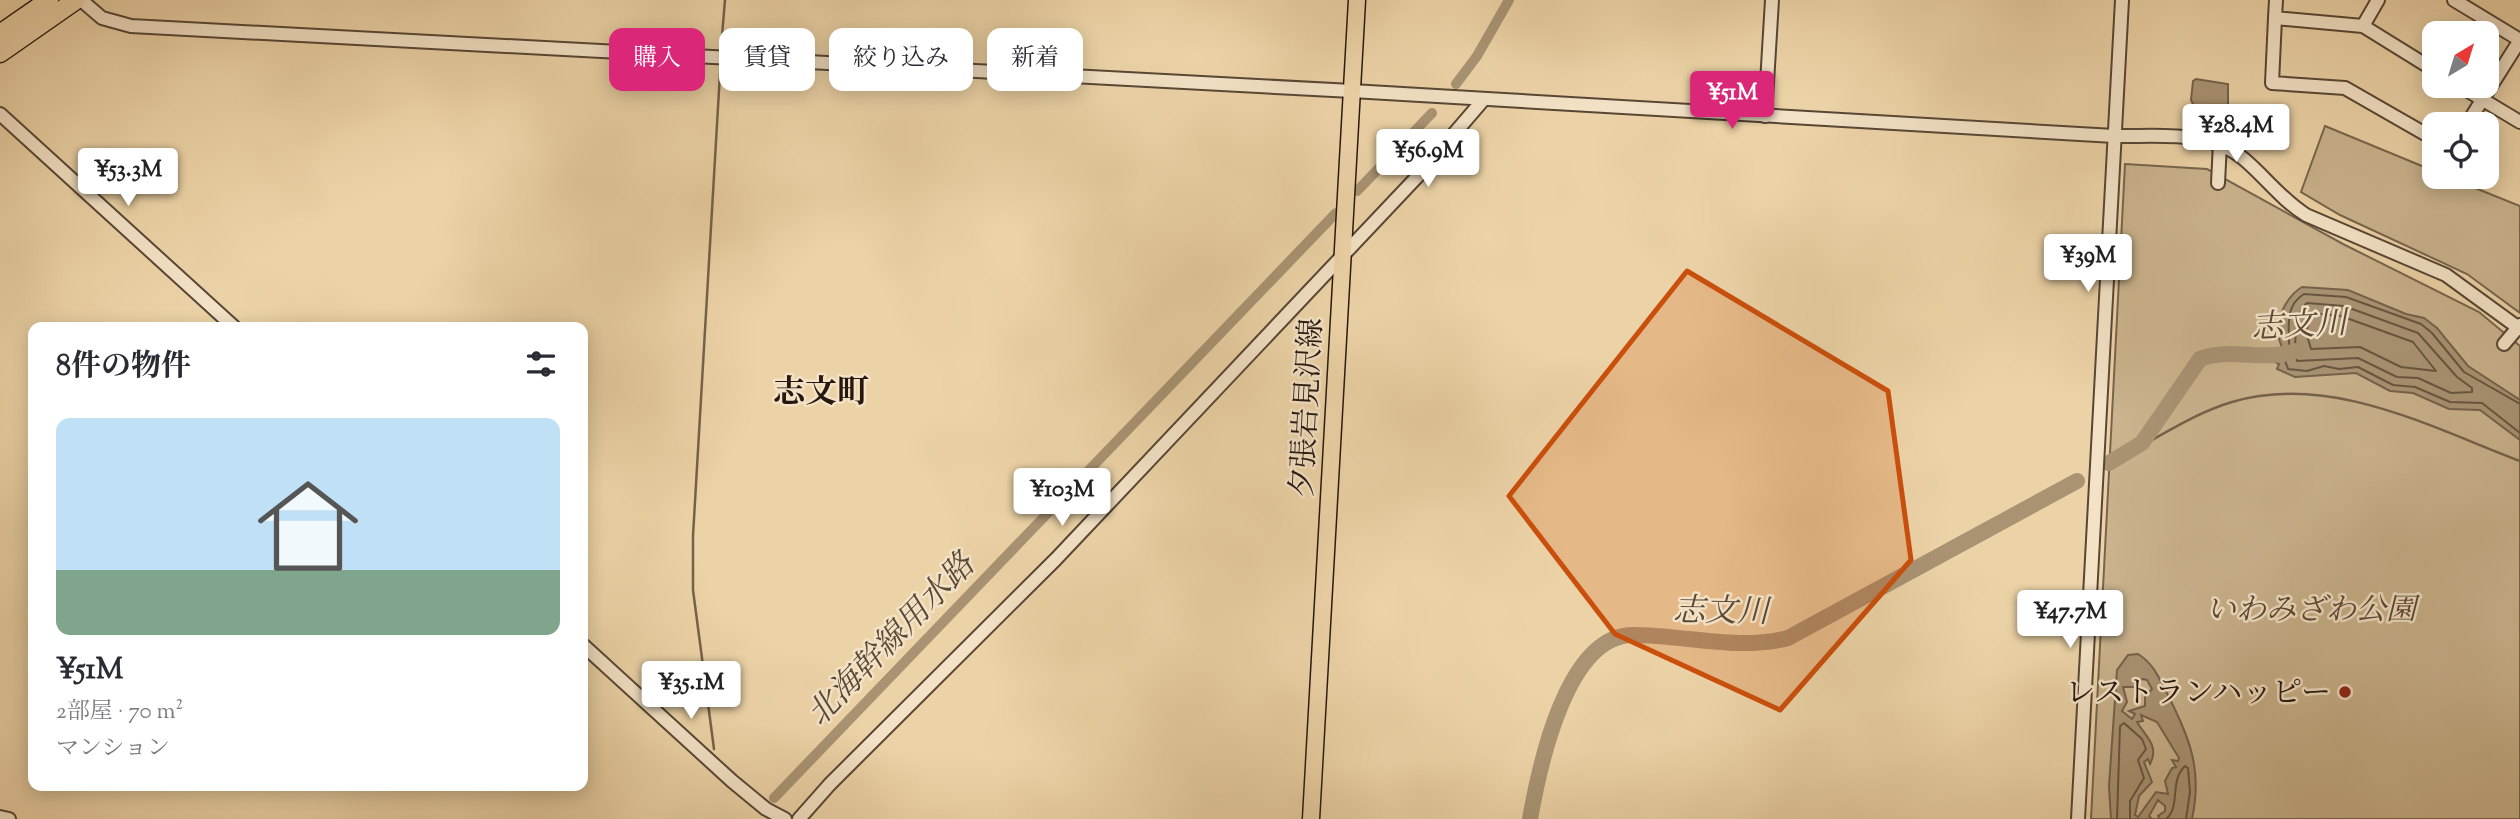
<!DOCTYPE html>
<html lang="ja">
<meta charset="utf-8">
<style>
body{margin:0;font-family:"Sorts Mill Goudy","Noto Serif JP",serif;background:#f2f2f3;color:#2b2b33;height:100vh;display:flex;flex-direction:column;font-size:26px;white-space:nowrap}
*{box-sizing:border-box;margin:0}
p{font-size:23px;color:#7c7c81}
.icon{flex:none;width:38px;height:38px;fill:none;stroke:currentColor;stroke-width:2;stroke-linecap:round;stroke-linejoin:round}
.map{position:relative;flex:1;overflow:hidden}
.panel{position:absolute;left:28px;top:322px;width:560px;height:469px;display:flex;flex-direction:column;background:#fff;border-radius:14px;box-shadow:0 4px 18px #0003}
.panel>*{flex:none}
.banner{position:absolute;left:609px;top:28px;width:665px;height:63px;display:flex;gap:14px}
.needle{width:46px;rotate:38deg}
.fabs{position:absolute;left:2422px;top:21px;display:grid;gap:14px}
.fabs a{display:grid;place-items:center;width:77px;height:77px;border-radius:14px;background:#fff;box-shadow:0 4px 18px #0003;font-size:35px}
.price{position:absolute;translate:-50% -60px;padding:0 16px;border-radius:7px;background:#fff;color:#222;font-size:23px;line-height:46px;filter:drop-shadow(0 2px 4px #0008)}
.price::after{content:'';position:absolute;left:50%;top:42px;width:21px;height:16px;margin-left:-10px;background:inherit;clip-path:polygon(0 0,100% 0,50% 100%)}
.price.selected{background:#db2777;color:#fff}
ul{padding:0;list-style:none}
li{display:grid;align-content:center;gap:14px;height:371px;padding:0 28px}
li span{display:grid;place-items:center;height:217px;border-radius:14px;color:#555}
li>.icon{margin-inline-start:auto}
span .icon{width:126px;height:126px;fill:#fffc;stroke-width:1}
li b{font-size:30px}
h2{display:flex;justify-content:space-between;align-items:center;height:84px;padding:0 28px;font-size:30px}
.tag{padding:0 24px;border-radius:14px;background:#fff;box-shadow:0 4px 18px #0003;font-size:24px;line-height:63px}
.tag.selected{background:#db2777;color:#fff}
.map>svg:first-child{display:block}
.green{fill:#cab38d;stroke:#78654e;stroke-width:2}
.water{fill:#a99373;stroke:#75614b;stroke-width:2;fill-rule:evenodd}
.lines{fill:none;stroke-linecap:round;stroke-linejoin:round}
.shore{stroke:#685541;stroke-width:2}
.stream{stroke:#75614b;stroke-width:2.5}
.canal{stroke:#a99373;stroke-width:10}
.river{stroke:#a99373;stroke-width:16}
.minor-casing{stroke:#584635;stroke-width:16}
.major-casing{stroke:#26170f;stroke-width:19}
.highway-casing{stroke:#26170f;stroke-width:21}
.minor{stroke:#f3e2c6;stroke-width:12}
.major{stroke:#ecd3a7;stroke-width:16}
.highway{stroke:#ecd3a7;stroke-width:18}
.marked{fill:#cb4f0c;fill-opacity:0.2;stroke:#cb4f0c;stroke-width:5;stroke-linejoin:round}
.poi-dot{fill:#8f2418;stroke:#f3e2c6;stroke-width:2.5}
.labels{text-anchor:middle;stroke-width:5;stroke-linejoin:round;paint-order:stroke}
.street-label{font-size:30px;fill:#26170f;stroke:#f3e2c6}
.park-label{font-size:30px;font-style:italic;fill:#574635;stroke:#f3e2c6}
.poi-label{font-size:30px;fill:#26170f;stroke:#f3e2c6;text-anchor:end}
.water-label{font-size:32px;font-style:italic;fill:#5a4937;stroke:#f3e2c6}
.neighbourhood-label{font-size:32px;font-weight:bold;fill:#26170f;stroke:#f3e2c6}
</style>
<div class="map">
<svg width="2520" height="819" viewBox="0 0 2520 819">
<rect width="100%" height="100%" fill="#ecd3a7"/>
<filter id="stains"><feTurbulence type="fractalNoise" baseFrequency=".00286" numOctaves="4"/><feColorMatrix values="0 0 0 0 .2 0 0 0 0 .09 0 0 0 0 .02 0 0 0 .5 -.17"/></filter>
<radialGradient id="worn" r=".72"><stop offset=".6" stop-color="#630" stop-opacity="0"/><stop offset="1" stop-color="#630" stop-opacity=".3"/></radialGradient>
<g class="green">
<polygon points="2325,126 2434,171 2434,177 2448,177 2520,206 2520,313 2467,274 2340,215 2301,192"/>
<polygon points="2125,164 2207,169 2343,244 2479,312 2520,346 2520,819 2091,819"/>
</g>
<g class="water">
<path d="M2196 79 2228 84V104L2238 110H2258L2257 130 2241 129C2232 107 2216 109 2194 106L2191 100 2193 81Z"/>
<path d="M2302 287 2348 290 2406 314 2424 318 2437 328 2468 366 2520 400V440L2480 410 2449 409 2413 393 2390 391 2356 373 2295 377 2277 369 2279 364 2275 362 2282 349C2282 346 2280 343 2279 339 2274 320 2287 296 2302 287Z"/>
<path d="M2138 654C2153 663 2159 678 2167 693 2189 738 2203 768 2192 819H2160L2158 816 2165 811V806L2158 800 2149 816 2152 819H2111L2109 786 2117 670 2128 655ZM2142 679 2147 680 2152 689 2145 697V706L2129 711 2135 714 2132 719 2122 711 2127 702 2123 687H2137ZM2141 715 2157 722 2179 758 2178 761 2172 760 2176 767 2172 768 2165 781 2168 794 2156 792 2138 817 2135 815 2139 796 2152 782 2144 762 2148 759 2150 764C2160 746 2145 736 2137 722L2143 721Z"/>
</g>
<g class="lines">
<g class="shore">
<path d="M2307 303 2344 306 2418 333 2457 377 2472 388V392L2451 393 2418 378 2397 377 2358 358 2297 361C2294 349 2294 312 2307 303Z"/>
<polygon points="2312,313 2341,316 2413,342 2436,371 2401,367 2360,347 2311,349 2306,332"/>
<path d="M2520 404 2464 372 2432 333 2421 324 2346 297 2304 294C2283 307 2290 329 2289 350L2284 358 2288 369 2307 371 2324 366 2339 369 2358 367 2393 385 2415 387 2450 402 2482 403 2520 433"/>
<polyline points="2117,819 2120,726 2124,723 2142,739 2146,749 2138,760 2144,778 2130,801 2130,819"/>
<path d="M2166 819C2181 807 2169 781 2185 766L2188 768 2190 792 2186 819"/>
</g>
<g class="stream">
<polyline points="721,48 725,0"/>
<path d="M2136 449C2167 432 2198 412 2232 402 2331 373 2430 427 2520 461"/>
<polyline points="714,749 693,590 693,536 720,73"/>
</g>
<g class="canal">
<polyline points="1456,84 1477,56 1509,0"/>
<polyline points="1357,191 1432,113"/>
<polyline points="774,798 1336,213"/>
</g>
<g class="river">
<path d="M2109 463 2142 443 2200 359C2229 347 2262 362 2296 351"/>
<path d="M1530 819C1539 768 1566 635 1633 635 1685 635 1737 651 1788 638L2077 481"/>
</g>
<defs>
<g id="minor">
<path d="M81 0 102 18 131 26 1352 91 2114 136C2158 137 2210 129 2245 160 2266 178 2282 200 2306 215L2446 275 2520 329"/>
<polyline points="2276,0 2275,18 2363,26 2434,70"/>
<polyline points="2454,0 2520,40 2467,124"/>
<polyline points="2275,18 2272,83 2345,88 2434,139"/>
<polyline points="2363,26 2378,0"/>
<polyline points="2460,86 2520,122"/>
<polyline points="0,114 234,327"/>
<polyline points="1765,116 1772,0"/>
<polyline points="2218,183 2220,143"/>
<polyline points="2504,344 2520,325"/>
<polyline points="583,645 732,781 766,809 785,819"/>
<polyline points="0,817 9,819"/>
<polyline points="799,819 830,784 1056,559 1416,178 1484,99"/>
<polyline points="2078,819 2122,0"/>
</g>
<polyline id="major" points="1311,819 1357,0"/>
<g id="highway">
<polyline points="0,34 49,0"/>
<polyline points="0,53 76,0"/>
</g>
</defs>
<use href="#minor" class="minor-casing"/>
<use href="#major" class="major-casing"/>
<use href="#highway" class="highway-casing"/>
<use href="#minor" class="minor"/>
<use href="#major" class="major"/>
<use href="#highway" class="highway"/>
</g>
<path class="marked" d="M1687 271 1888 391 1911 560 1780 710 1615 634 1509 496Z"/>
<circle class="poi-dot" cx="2345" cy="692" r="7"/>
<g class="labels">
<g class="street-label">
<text transform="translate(1306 408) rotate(-87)" y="10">夕張岩見沢線</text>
</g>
<g class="park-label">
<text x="2311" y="619">いわみざわ公園</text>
</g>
<g class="poi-label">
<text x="2331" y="702">レストランハッピー</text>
</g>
<g class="water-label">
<text transform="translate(2299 324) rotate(-3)" y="11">志文川</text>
<text transform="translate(1721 610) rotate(1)" y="11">志文川</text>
<text transform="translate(890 639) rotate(-46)" y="11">北海幹線用水路</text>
</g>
<g class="neighbourhood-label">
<text x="821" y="402">志文町</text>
</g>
</g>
<rect width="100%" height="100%" filter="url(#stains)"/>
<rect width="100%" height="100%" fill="url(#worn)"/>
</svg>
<div class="fabs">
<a><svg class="needle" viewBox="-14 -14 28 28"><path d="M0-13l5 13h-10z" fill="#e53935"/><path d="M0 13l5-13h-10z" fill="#7c7c81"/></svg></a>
<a><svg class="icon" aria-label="locate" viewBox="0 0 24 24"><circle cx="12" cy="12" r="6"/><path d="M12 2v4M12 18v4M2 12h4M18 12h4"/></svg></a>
</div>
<b class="price selected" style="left:1732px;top:131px">¥51M</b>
<b class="price" style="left:2236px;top:164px">¥28.4M</b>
<b class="price" style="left:1428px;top:189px">¥56.9M</b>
<b class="price" style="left:128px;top:208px">¥53.3M</b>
<b class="price" style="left:2088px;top:294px">¥39M</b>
<b class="price" style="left:1062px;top:528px">¥103M</b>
<b class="price" style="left:2070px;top:650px">¥47.7M</b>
<b class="price" style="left:691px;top:721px">¥35.1M</b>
<div class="banner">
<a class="tag selected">購入</a>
<a class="tag">賃貸</a>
<a class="tag">絞り込み</a>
<a class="tag">新着</a>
</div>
<section class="panel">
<h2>8件の物件<svg class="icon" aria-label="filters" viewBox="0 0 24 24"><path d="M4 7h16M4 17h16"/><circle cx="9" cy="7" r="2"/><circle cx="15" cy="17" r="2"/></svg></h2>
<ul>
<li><span style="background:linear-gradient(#bfe0f5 70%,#7fa58c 0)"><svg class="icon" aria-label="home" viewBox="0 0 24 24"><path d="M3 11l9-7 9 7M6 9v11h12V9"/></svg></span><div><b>¥51M</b><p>2部屋 · 70 m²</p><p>マンション</p></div></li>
</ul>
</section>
</div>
